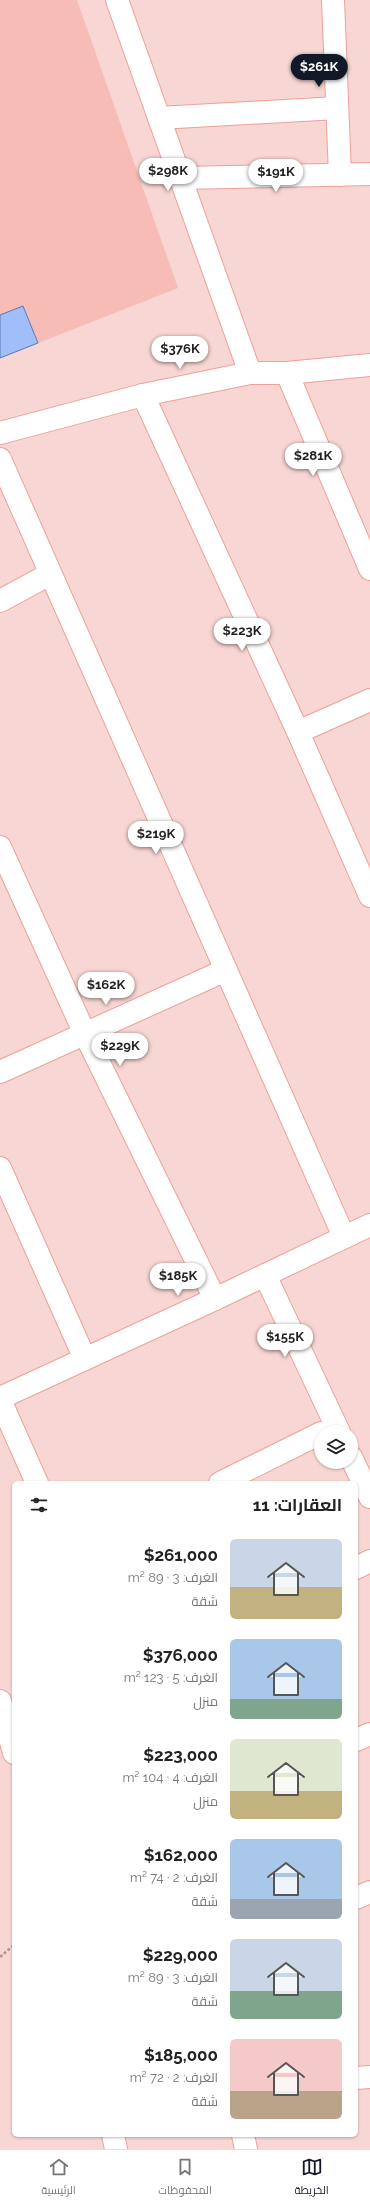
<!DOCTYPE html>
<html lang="ar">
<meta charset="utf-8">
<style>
body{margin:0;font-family:Raleway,Cairo,sans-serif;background:#f2f2f2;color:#222;direction:rtl;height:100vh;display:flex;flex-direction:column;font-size:15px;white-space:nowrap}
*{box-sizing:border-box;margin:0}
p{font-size:13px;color:#767676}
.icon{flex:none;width:22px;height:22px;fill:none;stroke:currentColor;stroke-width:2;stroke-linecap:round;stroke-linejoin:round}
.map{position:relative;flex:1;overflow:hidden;direction:ltr}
.side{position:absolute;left:12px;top:1481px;width:346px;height:656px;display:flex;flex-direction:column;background:#fff;border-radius:6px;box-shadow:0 1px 3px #0004;direction:rtl}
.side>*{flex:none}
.fabs{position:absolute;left:314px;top:1425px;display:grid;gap:8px}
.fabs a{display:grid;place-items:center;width:44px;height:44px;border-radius:50%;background:#fff;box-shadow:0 1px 3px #0004;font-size:20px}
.price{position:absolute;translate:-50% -34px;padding:0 9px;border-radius:14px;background:#fff;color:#222;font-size:13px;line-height:26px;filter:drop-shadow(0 1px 2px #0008)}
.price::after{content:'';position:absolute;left:50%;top:24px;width:12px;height:9px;margin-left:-6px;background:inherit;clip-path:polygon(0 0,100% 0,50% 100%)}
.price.active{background:#111827;color:#fff}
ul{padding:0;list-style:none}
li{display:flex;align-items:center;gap:12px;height:100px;padding:0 16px}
li span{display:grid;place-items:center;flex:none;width:112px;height:80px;border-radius:6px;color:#555}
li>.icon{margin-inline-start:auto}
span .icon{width:48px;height:48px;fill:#fffc;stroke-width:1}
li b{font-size:17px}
h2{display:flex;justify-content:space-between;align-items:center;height:48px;padding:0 16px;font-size:17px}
.dock{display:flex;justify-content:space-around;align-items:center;height:56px;border-top:1px solid #e0e0e0;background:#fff;font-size:11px;color:#767676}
.dock a{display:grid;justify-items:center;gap:2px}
.dock .active{color:#111827}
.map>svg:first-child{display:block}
.green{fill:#f7bcb6}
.building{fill:#a1bdfa;stroke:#5e77b0}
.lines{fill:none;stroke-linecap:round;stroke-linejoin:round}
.minor-casing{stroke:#eda199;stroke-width:24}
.path{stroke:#b69693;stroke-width:2.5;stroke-dasharray:3 2;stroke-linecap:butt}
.minor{stroke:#fff;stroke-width:22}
</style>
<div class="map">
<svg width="370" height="2149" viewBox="0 0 370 2149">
<rect width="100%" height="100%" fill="#f7d6d3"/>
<polygon class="green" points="0,0 77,0 178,288 0,358"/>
<polygon class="building" points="23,306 38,343 0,358 0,315"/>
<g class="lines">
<defs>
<g id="minor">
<polyline points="117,0 250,373"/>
<polyline points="333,0 340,175"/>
<polyline points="159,118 337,108"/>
<polyline points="180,178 370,174"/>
<polyline points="287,373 370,569"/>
<polyline points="143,395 298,732 370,896"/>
<polyline points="0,433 143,395 250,373 287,373 370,365"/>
<polyline points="0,459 344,1237"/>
<polyline points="0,601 50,574"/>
<polyline points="298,732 370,700"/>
<polyline points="0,847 85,1034 215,1299"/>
<polyline points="0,1072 226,970"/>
<polyline points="0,1168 85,1359"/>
<polyline points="265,1275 339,1432"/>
<polyline points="0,1398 215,1299 370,1225"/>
<polyline points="0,1400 37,1483"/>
<polyline points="351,1457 370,1497"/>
<polyline points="220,1483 321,1433"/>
<polyline points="356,1568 370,1561"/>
<polyline points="0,1701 14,1753"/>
<polyline points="356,1740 370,1734"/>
<polyline points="356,1898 370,1892"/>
<polyline points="356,2078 370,2077"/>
<polyline points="113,2135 116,2149"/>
<polyline points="243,2135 246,2149"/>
</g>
</defs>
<use href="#minor" class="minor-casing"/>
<polyline class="path" points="0,1957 14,1945"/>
<use href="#minor" class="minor"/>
</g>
</svg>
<div class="fabs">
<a><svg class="icon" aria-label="layers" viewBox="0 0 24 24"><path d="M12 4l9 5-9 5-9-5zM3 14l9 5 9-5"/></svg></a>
</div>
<b class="price active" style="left:319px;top:88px">$261K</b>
<b class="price" style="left:168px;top:192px">$298K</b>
<b class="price" style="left:276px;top:193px">$191K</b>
<b class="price" style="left:180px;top:370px">$376K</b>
<b class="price" style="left:313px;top:477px">$281K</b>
<b class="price" style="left:242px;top:652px">$223K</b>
<b class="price" style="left:156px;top:855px">$219K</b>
<b class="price" style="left:106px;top:1006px">$162K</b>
<b class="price" style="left:120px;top:1067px">$229K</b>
<b class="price" style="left:178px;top:1297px">$185K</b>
<b class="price" style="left:285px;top:1358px">$155K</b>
<section class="side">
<h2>العقارات: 11<svg class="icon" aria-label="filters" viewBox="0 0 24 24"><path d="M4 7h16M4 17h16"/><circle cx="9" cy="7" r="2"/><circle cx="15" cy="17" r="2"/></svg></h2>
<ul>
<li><span style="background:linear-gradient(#c9d6e8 60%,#c2b280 0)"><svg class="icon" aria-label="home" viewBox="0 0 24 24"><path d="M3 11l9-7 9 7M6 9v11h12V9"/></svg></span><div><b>$261,000</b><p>الغرف: 3 · 89 m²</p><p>شقة</p></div></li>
<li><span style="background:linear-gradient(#a9c7e8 75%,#7fa58c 0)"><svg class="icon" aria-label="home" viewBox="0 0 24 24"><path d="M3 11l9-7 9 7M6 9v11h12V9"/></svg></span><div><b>$376,000</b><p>الغرف: 5 · 123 m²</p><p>منزل</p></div></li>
<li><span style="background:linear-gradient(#dfe7d0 65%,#c2b280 0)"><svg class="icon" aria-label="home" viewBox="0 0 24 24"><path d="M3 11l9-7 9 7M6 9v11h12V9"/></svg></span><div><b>$223,000</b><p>الغرف: 4 · 104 m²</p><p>منزل</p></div></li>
<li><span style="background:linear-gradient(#a9c7e8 75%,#9aa5b1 0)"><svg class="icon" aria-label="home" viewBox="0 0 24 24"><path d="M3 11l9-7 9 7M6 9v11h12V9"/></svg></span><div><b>$162,000</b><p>الغرف: 2 · 74 m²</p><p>شقة</p></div></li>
<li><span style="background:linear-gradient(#c9d6e8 65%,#7fa58c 0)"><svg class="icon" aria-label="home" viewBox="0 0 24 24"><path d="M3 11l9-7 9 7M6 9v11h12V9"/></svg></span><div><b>$229,000</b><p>الغرف: 3 · 89 m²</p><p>شقة</p></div></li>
<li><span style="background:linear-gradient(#f6c9c9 65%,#b9a48a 0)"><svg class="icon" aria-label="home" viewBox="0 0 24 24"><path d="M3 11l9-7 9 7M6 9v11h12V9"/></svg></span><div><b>$185,000</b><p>الغرف: 2 · 72 m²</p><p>شقة</p></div></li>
</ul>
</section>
</div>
<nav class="dock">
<a class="active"><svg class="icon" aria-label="map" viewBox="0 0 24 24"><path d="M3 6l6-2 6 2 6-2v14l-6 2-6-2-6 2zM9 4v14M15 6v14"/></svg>الخريطة</a>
<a><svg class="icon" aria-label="saved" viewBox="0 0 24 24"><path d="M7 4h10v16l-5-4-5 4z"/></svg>المحفوظات</a>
<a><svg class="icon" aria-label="home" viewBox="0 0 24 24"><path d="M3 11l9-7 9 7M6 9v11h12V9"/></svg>الرئيسية</a>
</nav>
